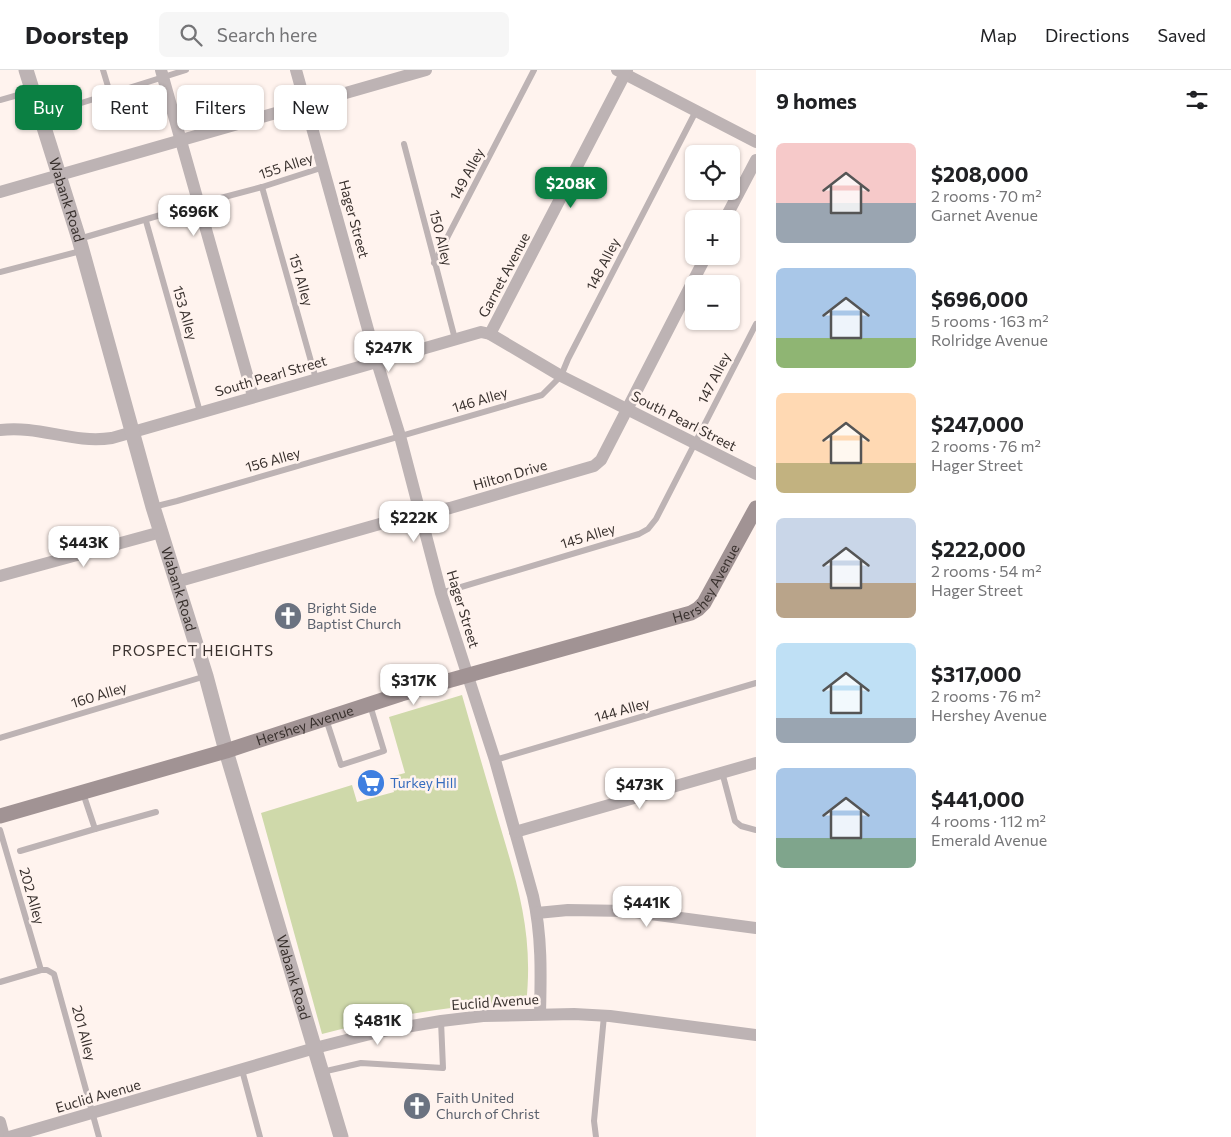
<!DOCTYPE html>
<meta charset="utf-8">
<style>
body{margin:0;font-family:Commissioner,sans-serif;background:#f6f6f6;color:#202124;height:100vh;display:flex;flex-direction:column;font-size:19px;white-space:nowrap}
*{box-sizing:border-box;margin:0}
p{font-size:16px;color:#757577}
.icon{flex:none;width:28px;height:28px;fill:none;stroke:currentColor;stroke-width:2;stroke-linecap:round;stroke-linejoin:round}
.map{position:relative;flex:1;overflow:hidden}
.details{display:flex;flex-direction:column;background:#fff;width:475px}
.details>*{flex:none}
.banner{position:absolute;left:15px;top:15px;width:475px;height:45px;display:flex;gap:10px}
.fabs{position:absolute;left:685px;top:75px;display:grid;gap:10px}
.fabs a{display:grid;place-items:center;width:55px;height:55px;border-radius:8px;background:#fff;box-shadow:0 1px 4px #0004;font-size:25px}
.price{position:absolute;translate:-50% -42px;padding:0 11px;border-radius:10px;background:#fff;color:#222;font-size:16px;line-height:32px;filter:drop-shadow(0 1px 2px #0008)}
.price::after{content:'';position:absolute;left:50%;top:30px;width:15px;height:11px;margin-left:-8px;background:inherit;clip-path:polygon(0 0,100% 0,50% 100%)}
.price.selected{background:#0b8043;color:#fff}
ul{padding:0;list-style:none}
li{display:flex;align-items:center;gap:15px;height:125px;padding:0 20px}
li span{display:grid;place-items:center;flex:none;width:140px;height:100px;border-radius:8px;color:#555}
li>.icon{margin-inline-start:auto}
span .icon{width:60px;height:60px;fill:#fffc;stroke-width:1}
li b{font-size:21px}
h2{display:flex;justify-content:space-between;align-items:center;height:60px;padding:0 20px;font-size:21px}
.pill{padding:0 18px;border-radius:8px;background:#fff;box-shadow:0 1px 4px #0004;font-size:18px;line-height:45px}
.pill.selected{background:#0b8043;color:#fff}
header{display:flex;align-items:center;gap:30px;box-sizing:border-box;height:70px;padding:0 25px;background:#fff;border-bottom:1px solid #e0e0e0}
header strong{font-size:24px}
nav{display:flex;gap:28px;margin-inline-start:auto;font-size:18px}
.search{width:350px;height:45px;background:#f6f6f6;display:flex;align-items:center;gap:12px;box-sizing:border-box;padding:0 18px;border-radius:8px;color:#757577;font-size:19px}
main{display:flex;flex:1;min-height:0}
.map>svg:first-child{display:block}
.green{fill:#cfd9aa}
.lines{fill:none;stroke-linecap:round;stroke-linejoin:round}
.service{stroke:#bdb3b4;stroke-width:6}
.minor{stroke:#bdb3b4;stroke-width:12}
.tertiary{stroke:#bdb3b4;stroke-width:15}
.secondary{stroke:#a19394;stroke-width:15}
.labels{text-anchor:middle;stroke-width:5;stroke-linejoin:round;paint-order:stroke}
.street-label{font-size:14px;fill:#39312e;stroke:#fff3ee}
.worship-label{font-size:14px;fill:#5b616d;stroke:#fff3ee;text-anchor:start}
.shop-label{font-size:14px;fill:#366cbe;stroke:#fff3ee;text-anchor:start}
.neighbourhood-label{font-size:15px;letter-spacing:1px;fill:#39312e;stroke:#fff3ee}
</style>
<header>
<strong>Doorstep</strong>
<div class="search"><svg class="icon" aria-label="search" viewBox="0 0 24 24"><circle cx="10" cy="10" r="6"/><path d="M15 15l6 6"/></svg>Search here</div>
<nav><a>Map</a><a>Directions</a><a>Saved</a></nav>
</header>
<main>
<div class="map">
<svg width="756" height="1067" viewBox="0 0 756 1067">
<rect width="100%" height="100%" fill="#fff3ee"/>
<path class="green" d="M462 625C474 667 486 708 498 749 518 816 534 864 526 935 457 932 389 947 322 964L261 743 352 715 357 732 394 722 390 707 405 703 389 647Z"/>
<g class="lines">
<g class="service">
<polyline points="103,0 110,23"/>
<polyline points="0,30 32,21"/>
<polyline points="40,46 186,0"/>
<polyline points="404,74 455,269"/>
<polyline points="262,117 316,309"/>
<polyline points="146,151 200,342"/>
<polyline points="79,169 198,134 262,117 324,97"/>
<polyline points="434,193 534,0"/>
<polyline points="0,202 81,181"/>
<polyline points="153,437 177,431 542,325 561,306 568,289 696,41"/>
<polyline points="441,523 639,464 648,459 656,449 756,254"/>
<polyline points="326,649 341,695 384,681 370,635"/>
<polyline points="0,668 206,606"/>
<polyline points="495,690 756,613"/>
<polyline points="722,702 735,751 741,756 756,760"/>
<polyline points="83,723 95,759 156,742"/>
<polyline points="0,760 41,900"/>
<polyline points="20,781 95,759"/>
<polyline points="0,912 41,900 47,900 54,904 99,1067"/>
<polyline points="242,1000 260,1067"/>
<polyline points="322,1002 361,993 443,998 441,951"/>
<polyline points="596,1067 594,1051 604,946"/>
</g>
<g class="minor">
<polyline points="161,0 253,326"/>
<path d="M296 0 377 292 400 366 441 523 495 690 533 826C542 865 541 905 540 944"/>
<polyline points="617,0 756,72"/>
<polyline points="0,122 426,0"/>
<polyline points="725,149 756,90"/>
<polyline points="490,264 627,0"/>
<path d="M0 360C40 355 72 374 112 368L481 262 490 264 561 306 756 404"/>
<polyline points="0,506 161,462"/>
<polyline points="176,512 408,446 450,438 594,396 601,390 706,186"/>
<polyline points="515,762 756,693"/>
<polyline points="537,843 568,840 628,841 756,858"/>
<polyline points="0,1052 4,1067"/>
<polyline points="9,1067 315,978 382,961 441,951 483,946 574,944 610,946 756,965"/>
</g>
<path class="tertiary" id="s1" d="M26 0 79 169 153 437 206 606 226 681 341 1067"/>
<path class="secondary" id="s2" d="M0 746 226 681 401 624 691 543 698 539 704 533 756 438"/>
</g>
<defs>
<symbol id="church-disc" viewBox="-11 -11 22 22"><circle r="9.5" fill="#6b7280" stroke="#fff3ee"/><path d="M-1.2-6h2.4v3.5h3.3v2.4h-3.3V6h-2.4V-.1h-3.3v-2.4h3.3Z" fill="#fff"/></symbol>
<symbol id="supermarket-disc" viewBox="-11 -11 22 22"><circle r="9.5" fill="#3f7fe0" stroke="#fff3ee"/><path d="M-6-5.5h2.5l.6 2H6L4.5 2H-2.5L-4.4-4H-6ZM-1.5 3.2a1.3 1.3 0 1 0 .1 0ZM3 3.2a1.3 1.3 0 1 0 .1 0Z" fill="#fff"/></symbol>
</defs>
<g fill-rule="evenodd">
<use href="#church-disc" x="272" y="530" width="32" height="32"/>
<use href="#supermarket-disc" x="355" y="697" width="32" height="32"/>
<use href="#church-disc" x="401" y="1020" width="32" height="32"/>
</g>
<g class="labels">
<g class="street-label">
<text transform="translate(286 96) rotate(-18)" y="5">155 Alley</text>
<text transform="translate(467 104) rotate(-62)" y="5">149 Alley</text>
<text dy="5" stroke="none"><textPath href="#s1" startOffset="136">Wabank Road</textPath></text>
<text transform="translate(354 149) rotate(75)" y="5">Hager Street</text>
<text transform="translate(441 168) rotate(76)" y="5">150 Alley</text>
<text transform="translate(603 194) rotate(-63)" y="5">148 Alley</text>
<text transform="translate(504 205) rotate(-62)" y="5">Garnet Avenue</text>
<text transform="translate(301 210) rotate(74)" y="5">151 Alley</text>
<text transform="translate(185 243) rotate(74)" y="5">153 Alley</text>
<text transform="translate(271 306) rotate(-16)" y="5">South Pearl Street</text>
<text transform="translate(714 308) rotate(-63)" y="5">147 Alley</text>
<text transform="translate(480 330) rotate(-17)" y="5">146 Alley</text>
<text transform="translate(684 351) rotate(27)" y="5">South Pearl Street</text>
<text transform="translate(273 390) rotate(-16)" y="5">156 Alley</text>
<text transform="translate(510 405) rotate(-16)" y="5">Hilton Drive</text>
<text transform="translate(588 466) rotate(-17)" y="5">145 Alley</text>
<text dy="5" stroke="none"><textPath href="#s2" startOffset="752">Hershey Avenue</textPath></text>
<text dy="5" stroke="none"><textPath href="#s1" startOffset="541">Wabank Road</textPath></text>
<text transform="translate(463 539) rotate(73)" y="5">Hager Street</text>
<text transform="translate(99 625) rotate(-17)" y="5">160 Alley</text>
<text transform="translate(622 640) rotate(-16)" y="5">144 Alley</text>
<text dy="5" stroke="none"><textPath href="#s2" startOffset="318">Hershey Avenue</textPath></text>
<text transform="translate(32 826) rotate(74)" y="5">202 Alley</text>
<text dy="5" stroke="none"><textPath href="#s1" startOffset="946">Wabank Road</textPath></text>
<text transform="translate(495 932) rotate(-4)" y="5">Euclid Avenue</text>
<text transform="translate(84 963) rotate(75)" y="5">201 Alley</text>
<text transform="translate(98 1026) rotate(-16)" y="5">Euclid Avenue</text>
</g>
<g class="worship-label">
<text x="307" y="543">Bright Side<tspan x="307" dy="16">Baptist Church</tspan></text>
<text x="436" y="1033">Faith United<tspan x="436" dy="16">Church of Christ</tspan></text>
</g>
<g class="shop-label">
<text x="390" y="718">Turkey Hill</text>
</g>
<g class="neighbourhood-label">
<text x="193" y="586">PROSPECT HEIGHTS</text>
</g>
</g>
</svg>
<div class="fabs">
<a><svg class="icon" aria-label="locate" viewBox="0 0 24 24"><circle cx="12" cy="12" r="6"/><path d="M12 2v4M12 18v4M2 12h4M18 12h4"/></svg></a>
<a>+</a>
<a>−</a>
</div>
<b class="price selected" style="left:571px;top:139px">$208K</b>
<b class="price" style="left:194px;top:167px">$696K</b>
<b class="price" style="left:389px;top:303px">$247K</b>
<b class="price" style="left:414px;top:473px">$222K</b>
<b class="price" style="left:84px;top:498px">$443K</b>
<b class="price" style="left:414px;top:636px">$317K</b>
<b class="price" style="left:640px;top:740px">$473K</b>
<b class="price" style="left:647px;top:858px">$441K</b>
<b class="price" style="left:378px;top:976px">$481K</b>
<div class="banner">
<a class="pill selected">Buy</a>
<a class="pill">Rent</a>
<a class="pill">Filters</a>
<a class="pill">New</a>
</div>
</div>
<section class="details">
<h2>9 homes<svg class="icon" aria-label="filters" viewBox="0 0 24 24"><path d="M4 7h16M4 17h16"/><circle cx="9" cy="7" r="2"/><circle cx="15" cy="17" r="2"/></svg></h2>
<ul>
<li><span style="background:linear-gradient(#f6c9c9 60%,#9aa5b1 0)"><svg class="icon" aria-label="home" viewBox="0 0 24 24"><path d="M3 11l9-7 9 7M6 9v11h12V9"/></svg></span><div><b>$208,000</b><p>2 rooms · 70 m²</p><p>Garnet Avenue</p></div></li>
<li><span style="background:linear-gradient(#a9c7e8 70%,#8fb573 0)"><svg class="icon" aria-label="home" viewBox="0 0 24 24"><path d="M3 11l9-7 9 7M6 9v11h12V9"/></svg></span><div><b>$696,000</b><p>5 rooms · 163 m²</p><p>Rolridge Avenue</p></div></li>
<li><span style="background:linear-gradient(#ffd9b3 70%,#c2b280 0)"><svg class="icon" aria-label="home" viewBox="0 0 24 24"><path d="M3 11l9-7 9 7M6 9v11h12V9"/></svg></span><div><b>$247,000</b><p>2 rooms · 76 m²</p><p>Hager Street</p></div></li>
<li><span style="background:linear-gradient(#c9d6e8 65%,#b9a48a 0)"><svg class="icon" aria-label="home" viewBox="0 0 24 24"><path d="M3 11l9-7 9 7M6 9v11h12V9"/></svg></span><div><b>$222,000</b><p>2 rooms · 54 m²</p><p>Hager Street</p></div></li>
<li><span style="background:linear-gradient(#bfe0f5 75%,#9aa5b1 0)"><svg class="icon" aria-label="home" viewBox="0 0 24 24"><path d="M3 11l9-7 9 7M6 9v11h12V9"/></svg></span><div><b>$317,000</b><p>2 rooms · 76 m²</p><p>Hershey Avenue</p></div></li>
<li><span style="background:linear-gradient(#a9c7e8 70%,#7fa58c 0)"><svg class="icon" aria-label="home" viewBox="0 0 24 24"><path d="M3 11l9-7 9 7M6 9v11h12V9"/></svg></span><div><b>$441,000</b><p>4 rooms · 112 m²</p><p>Emerald Avenue</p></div></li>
</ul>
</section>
</main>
